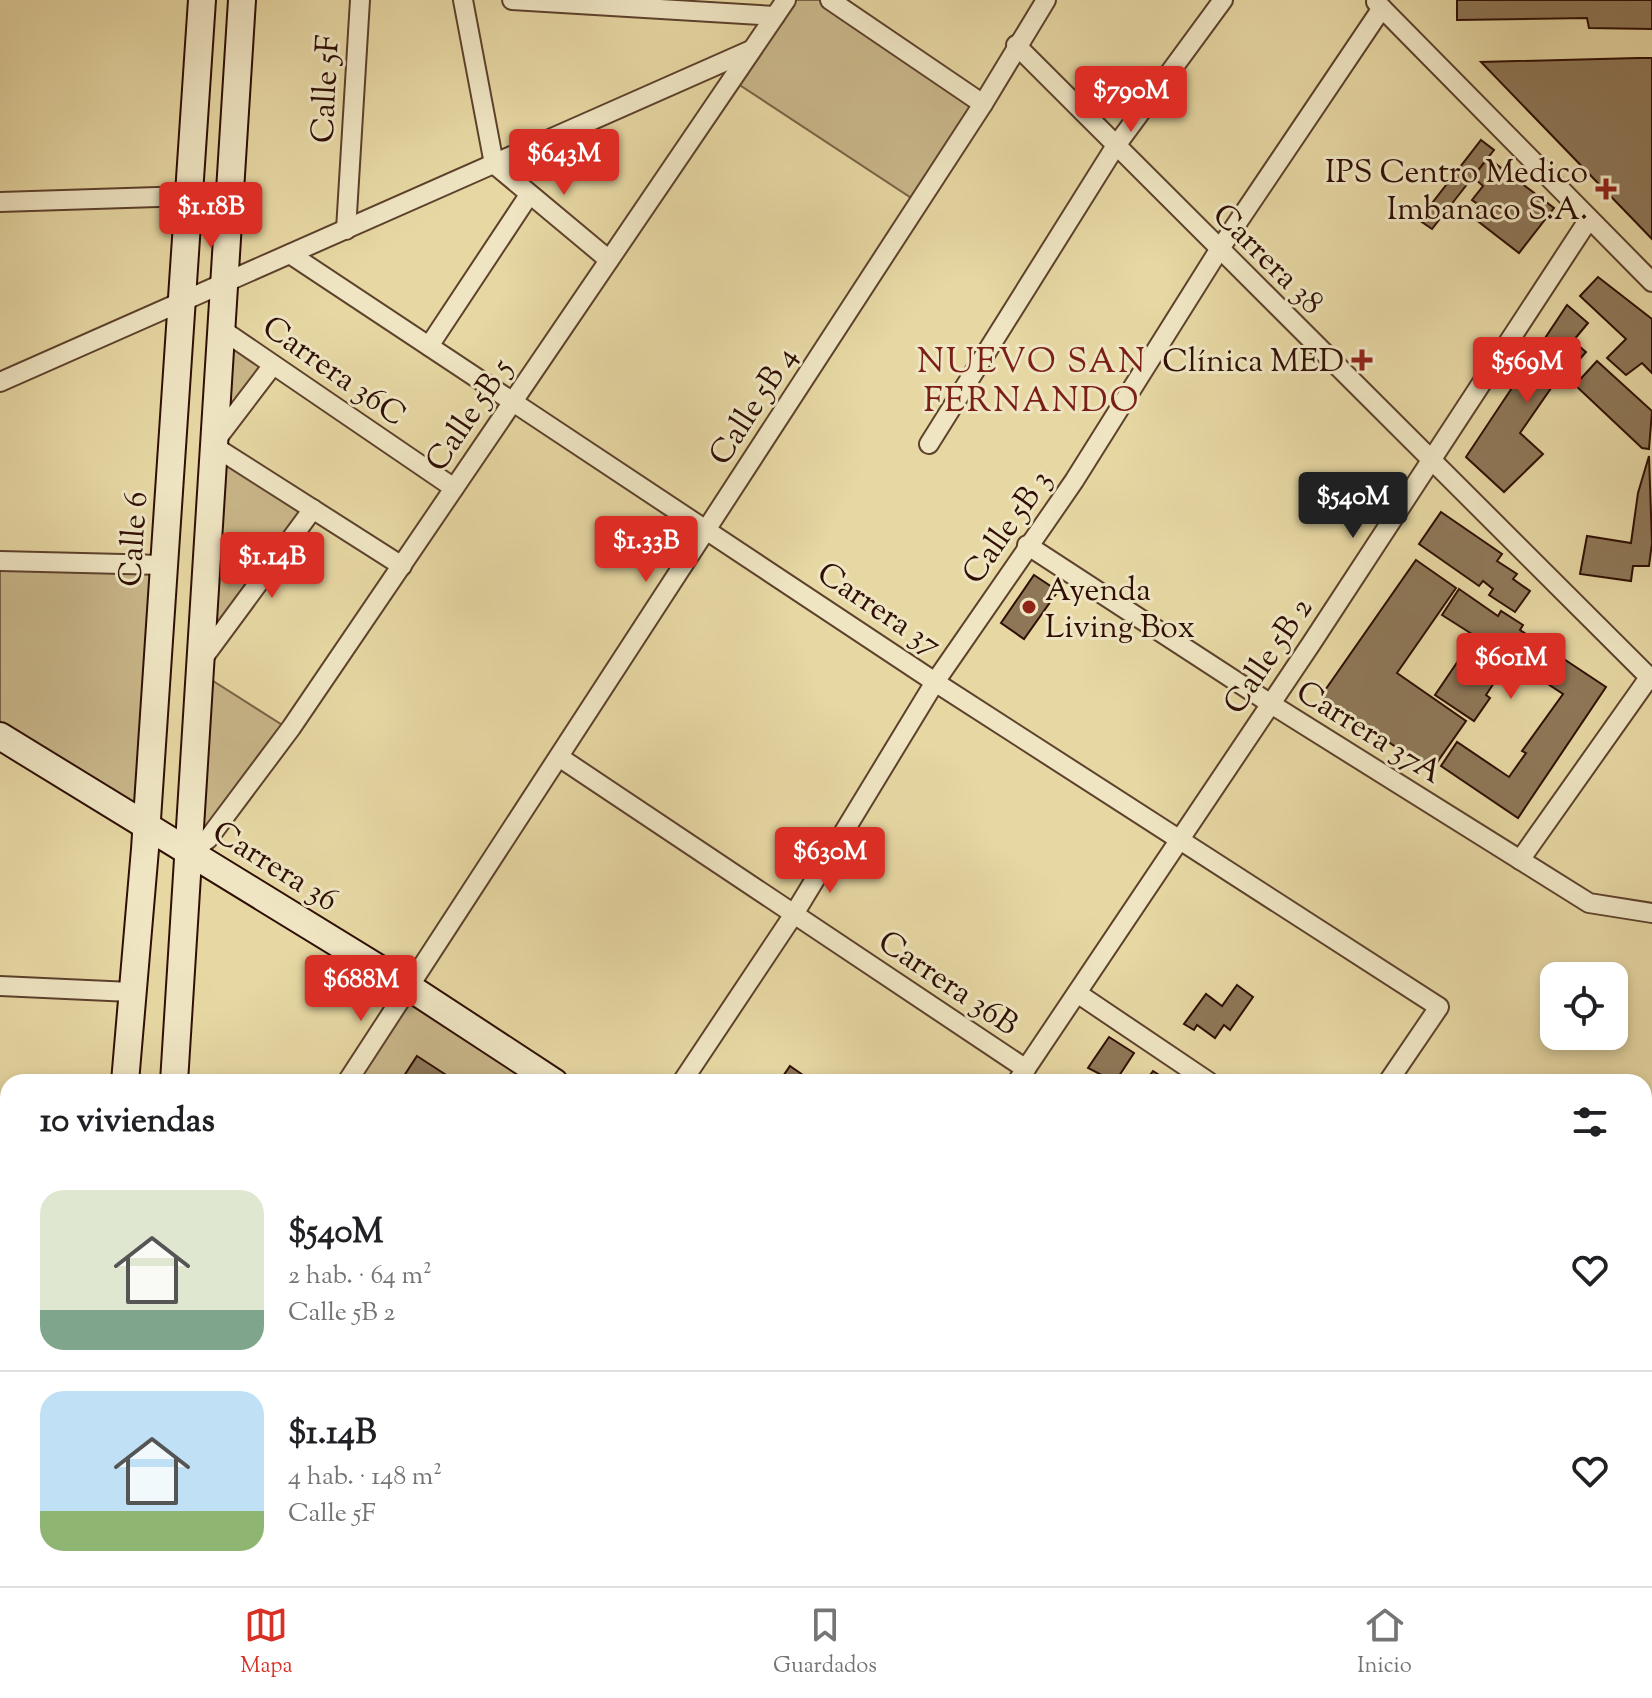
<!DOCTYPE html>
<html lang="es">
<meta charset="utf-8">
<style>
body{margin:0;font-family:"Sorts Mill Goudy",serif;background:#f6f6f6;color:#202124;height:100vh;display:flex;flex-direction:column;font-size:30px;white-space:nowrap}
*{box-sizing:border-box;margin:0}
p{font-size:26px;color:#757577}
.icon{flex:none;width:44px;height:44px;fill:none;stroke:currentColor;stroke-width:2;stroke-linecap:round;stroke-linejoin:round}
.map{position:relative;flex:1;overflow:hidden}
.side{position:absolute;left:0px;top:1074px;width:1652px;height:512px;display:flex;flex-direction:column;background:#fff;border-radius:24px 24px 0 0;box-shadow:0 4px 12px #0003}
.side>*{flex:none}
.controls{position:absolute;left:1540px;top:962px;display:grid;gap:16px}
.controls a{display:grid;place-items:center;width:88px;height:88px;border-radius:16px;background:#fff;box-shadow:0 4px 12px #0003;font-size:40px}
.price{position:absolute;translate:-50% -68px;padding:0 18px;border-radius:8px;background:#d93025;color:#fff;font-size:26px;line-height:52px;filter:drop-shadow(0 2px 4px #0008)}
.price::after{content:'';position:absolute;left:50%;top:48px;width:24px;height:18px;margin-left:-12px;background:inherit;clip-path:polygon(0 0,100% 0,50% 100%)}
.price.current{background:#222;color:#fff}
ul{padding:0;list-style:none}
li{display:flex;align-items:center;gap:24px;height:200px;padding:0 40px}
li+li{border-top:2px solid #e0e0e0}
li span{display:grid;place-items:center;flex:none;width:224px;height:160px;border-radius:24px;color:#555}
li>.icon{margin-inline-start:auto}
span .icon{width:96px;height:96px;fill:#fffc;stroke-width:1}
li b{font-size:34px}
h2{display:flex;justify-content:space-between;align-items:center;height:96px;padding:0 40px;font-size:34px}
.dock{display:flex;justify-content:space-around;align-items:center;height:112px;border-top:2px solid #e0e0e0;background:#fff;font-size:22px;color:#757577}
.dock a{display:grid;justify-items:center;gap:4px}
.dock .current{color:#d93025}
.map>svg:first-child{display:block}
.green{fill:#c7b588;stroke:#7b6246;stroke-width:2}
.building{fill:#8e7757;stroke:#2f0f04;stroke-width:2}
.lines{fill:none;stroke-linecap:round;stroke-linejoin:round}
.street-casing{stroke:#5d412c;stroke-width:22}
.secondary-casing{stroke:#2f0f04;stroke-width:30}
.primary-casing{stroke:#2f0f04;stroke-width:32}
.street{stroke:#efe5c3;stroke-width:18}
.secondary{stroke:#efe5c3;stroke-width:26}
.primary{stroke:#e6d7a3;stroke-width:28}
.poi-dot{fill:#8f2418;stroke:#efe5c3;stroke-width:3}
.labels{text-anchor:middle;stroke-width:6;stroke-linejoin:round;paint-order:stroke}
.street-label{font-size:32px;fill:#2f0f04;stroke:#efe5c3}
.poi-label{font-size:32px;fill:#2f0f04;stroke:#efe5c3;text-anchor:end}
.neighbourhood-label{font-size:34px;letter-spacing:2px;fill:#7a1f14;stroke:#efe5c3}
</style>
<div class="map">
<svg width="1652" height="1586" viewBox="0 0 1652 1586">
<rect width="100%" height="100%" fill="#e6d7a3"/>
<filter id="stains"><feTurbulence type="fractalNoise" baseFrequency=".0025" numOctaves="4"/><feColorMatrix values="0 0 0 0 .2 0 0 0 0 .09 0 0 0 0 .02 0 0 0 .5 -.17"/></filter>
<radialGradient id="worn" r=".72"><stop offset=".6" stop-color="#630" stop-opacity="0"/><stop offset="1" stop-color="#630" stop-opacity=".3"/></radialGradient>
<g class="green">
<polygon points="786,0 830,0 983,104 919,203 732,80"/>
<polygon points="232,338 270,366 225,421"/>
<polygon points="224,463 309,509 215,627"/>
<polygon points="0,561 164,565 147,825 0,736"/>
<polygon points="210,679 287,728 210,828 200,824"/>
<polygon points="409,987 554,1082 347,1082"/>
<polygon points="529,1578 1348,1578 1346,1586 541,1586"/>
<polygon points="1424,1578 1503,1578 1544,1586 1419,1586"/>
</g>
<g class="building">
<polygon points="1457,0 1652,0 1652,29 1589,28 1587,18 1457,20"/>
<polygon points="1638,58 1652,58 1652,239 1481,62"/>
<polygon points="1481,140 1494,150 1432,229 1419,220"/>
<polygon points="1488,158 1554,208 1519,253 1475,219 1483,208 1472,200 1483,186 1473,177"/>
<polygon points="1598,277 1652,319 1652,373 1642,363 1626,375 1607,358 1626,339 1580,296"/>
<polygon points="1567,305 1588,323 1573,341 1586,352 1571,369 1565,368 1520,433 1543,454 1504,492 1466,457"/>
<polygon points="1597,361 1652,411 1649,449 1642,448 1575,385"/>
<polygon points="1649,456 1652,543 1649,566 1633,566 1631,581 1580,574 1587,536 1631,543 1638,493"/>
<polygon points="1441,512 1502,554 1497,561 1517,574 1513,579 1530,591 1515,612 1489,595 1493,589 1483,581 1479,586 1419,544"/>
<polygon points="1416,560 1456,588 1397,673 1466,721 1431,771 1321,696"/>
<polygon points="1034,575 1058,591 1024,639 1001,623"/>
<polygon points="1459,589 1498,616 1501,611 1523,625 1520,630 1606,687 1518,818 1441,766 1457,742 1509,777 1526,753 1522,751 1563,694 1510,659 1486,695 1490,698 1474,721 1435,695 1475,636 1442,615"/>
<polygon points="1237,985 1253,997 1230,1030 1224,1025 1215,1038 1197,1025 1194,1030 1184,1024 1206,994 1222,1006"/>
<polygon points="1109,1037 1134,1053 1115,1082 1088,1068"/>
<polygon points="417,1056 457,1082 400,1082"/>
<polygon points="790,1066 813,1082 779,1082"/>
<polygon points="1153,1071 1170,1082 1145,1082"/>
<polygon points="598,1578 706,1578 718,1586 604,1586"/>
<polygon points="1051,1578 1127,1578 1128,1586 1051,1586"/>
</g>
<g class="lines">
<defs>
<g id="street">
<polyline points="463,0 494,164 609,260"/>
<polyline points="512,0 775,16"/>
<polyline points="830,0 983,104"/>
<polyline points="1376,2 1652,282"/>
<polyline points="1016,45 1652,680"/>
<polyline points="0,202 189,196"/>
<polyline points="346,230 360,0"/>
<polyline points="290,254 935,682 1439,1007 1388,1082"/>
<polyline points="221,329 454,488"/>
<polyline points="429,346 529,195"/>
<polyline points="273,365 212,445 402,566"/>
<polyline points="0,382 751,50"/>
<polyline points="929,444 1115,147 1223,0"/>
<polyline points="1027,545 1271,704 1589,903 1652,913"/>
<polyline points="0,561 164,565"/>
<polyline points="201,661 313,509"/>
<polyline points="559,757 1026,1069"/>
<polyline points="190,852 208,839 291,728 786,0"/>
<polyline points="1520,860 1648,679"/>
<polyline points="0,986 131,992"/>
<polyline points="1077,993 1209,1082"/>
<polyline points="347,1082 983,104 1046,0"/>
<polyline points="682,1082 794,914 935,682 1074,481 1219,250 1382,8"/>
<polyline points="1017,1082 1311,644 1589,219"/>
<polyline points="0,1366 8,1365"/>
<polyline points="1644,1400 1652,1401"/>
<polyline points="1389,1586 1397,1578"/>
<polyline points="1419,1586 1424,1578"/>
</g>
<g id="secondary">
<polyline points="0,736 409,987 554,1082"/>
<polyline points="125,1082 145,849 202,0"/>
<polyline points="174,1082 242,0"/>
<polyline points="0,1188 8,1194"/>
<polyline points="0,1227 8,1231"/>
<polyline points="0,1397 8,1386"/>
<polyline points="221,1578 224,1586"/>
<polyline points="529,1578 541,1586"/>
<polyline points="1503,1578 1544,1586"/>
</g>
<polyline id="primary" points="1644,1577 1652,1541"/>
</defs>
<use href="#street" class="street-casing"/>
<use href="#secondary" class="secondary-casing"/>
<use href="#primary" class="primary-casing"/>
<use href="#street" class="street"/>
<use href="#secondary" class="secondary"/>
<use href="#primary" class="primary"/>
</g>
<g class="poi-dot">
<path d="M1602 177h8v8h8v8h-8v8h-8v-8h-8v-8h8z"/>
<path d="M1358 348h8v8h8v8h-8v8h-8v-8h-8v-8h8z"/>
<circle cx="1029" cy="607" r="8"/>
</g>
<g class="labels">
<g class="street-label">
<text transform="translate(324 89) rotate(-87)" y="11">Calle 5F</text>
<text transform="translate(1269 258) rotate(45)" y="11">Carrera 38</text>
<text transform="translate(335 370) rotate(35)" y="11">Carrera 36C</text>
<text transform="translate(752 405) rotate(-57)" y="11">Calle 5B 4</text>
<text transform="translate(468 414) rotate(-56)" y="11">Calle 5B 5</text>
<text transform="translate(1006 526) rotate(-55)" y="11">Calle 5B 3</text>
<text transform="translate(132 539) rotate(-86)" y="11">Calle 6</text>
<text transform="translate(880 608) rotate(34)" y="11">Carrera 37</text>
<text transform="translate(1267 655) rotate(-56)" y="11">Calle 5B 2</text>
<text transform="translate(1370 731) rotate(32)" y="11">Carrera 37A</text>
<text transform="translate(276 865) rotate(32)" y="11">Carrera 36</text>
<text transform="translate(949 982) rotate(34)" y="11">Carrera 36B</text>
</g>
<g class="poi-label">
<text x="1588" y="182">IPS Centro Medico<tspan x="1588" dy="37">Imbanaco S.A.</tspan></text>
<text x="1344" y="371">Clínica MED</text>
<text x="1045" y="600" text-anchor="start">Ayenda<tspan x="1045" dy="37">Living Box</tspan></text>
</g>
<g class="neighbourhood-label">
<text x="1032" y="372">NUEVO SAN<tspan x="1032" dy="39">FERNANDO</tspan></text>
</g>
</g>
<rect width="100%" height="100%" filter="url(#stains)"/>
<rect width="100%" height="100%" fill="url(#worn)"/>
</svg>
<div class="controls">
<a><svg class="icon" aria-label="locate" viewBox="0 0 24 24"><circle cx="12" cy="12" r="6"/><path d="M12 2v4M12 18v4M2 12h4M18 12h4"/></svg></a>
</div>
<b class="price" style="left:1131px;top:134px">$790M</b>
<b class="price" style="left:564px;top:197px">$643M</b>
<b class="price" style="left:211px;top:250px">$1.18B</b>
<b class="price" style="left:1527px;top:405px">$569M</b>
<b class="price current" style="left:1353px;top:540px">$540M</b>
<b class="price" style="left:646px;top:584px">$1.33B</b>
<b class="price" style="left:272px;top:600px">$1.14B</b>
<b class="price" style="left:1511px;top:701px">$601M</b>
<b class="price" style="left:830px;top:895px">$630M</b>
<b class="price" style="left:361px;top:1023px">$688M</b>
<section class="side">
<h2>10 viviendas<svg class="icon" aria-label="filters" viewBox="0 0 24 24"><path d="M4 7h16M4 17h16"/><circle cx="9" cy="7" r="2"/><circle cx="15" cy="17" r="2"/></svg></h2>
<ul>
<li><span style="background:linear-gradient(#dfe7d0 75%,#7fa58c 0)"><svg class="icon" aria-label="home" viewBox="0 0 24 24"><path d="M3 11l9-7 9 7M6 9v11h12V9"/></svg></span><div><b>$540M</b><p>2 hab. · 64 m²</p><p>Calle 5B 2</p></div><svg class="icon" aria-label="heart" viewBox="0 0 24 24"><path d="M12 20l-8-8c-3-5 5-10 8-4 3-6 11-1 8 4z"/></svg></li>
<li><span style="background:linear-gradient(#bfe0f5 75%,#8fb573 0)"><svg class="icon" aria-label="home" viewBox="0 0 24 24"><path d="M3 11l9-7 9 7M6 9v11h12V9"/></svg></span><div><b>$1.14B</b><p>4 hab. · 148 m²</p><p>Calle 5F</p></div><svg class="icon" aria-label="heart" viewBox="0 0 24 24"><path d="M12 20l-8-8c-3-5 5-10 8-4 3-6 11-1 8 4z"/></svg></li>
</ul>
</section>
</div>
<nav class="dock">
<a class="current"><svg class="icon" aria-label="map" viewBox="0 0 24 24"><path d="M3 6l6-2 6 2 6-2v14l-6 2-6-2-6 2zM9 4v14M15 6v14"/></svg>Mapa</a>
<a><svg class="icon" aria-label="saved" viewBox="0 0 24 24"><path d="M7 4h10v16l-5-4-5 4z"/></svg>Guardados</a>
<a><svg class="icon" aria-label="home" viewBox="0 0 24 24"><path d="M3 11l9-7 9 7M6 9v11h12V9"/></svg>Inicio</a>
</nav>
